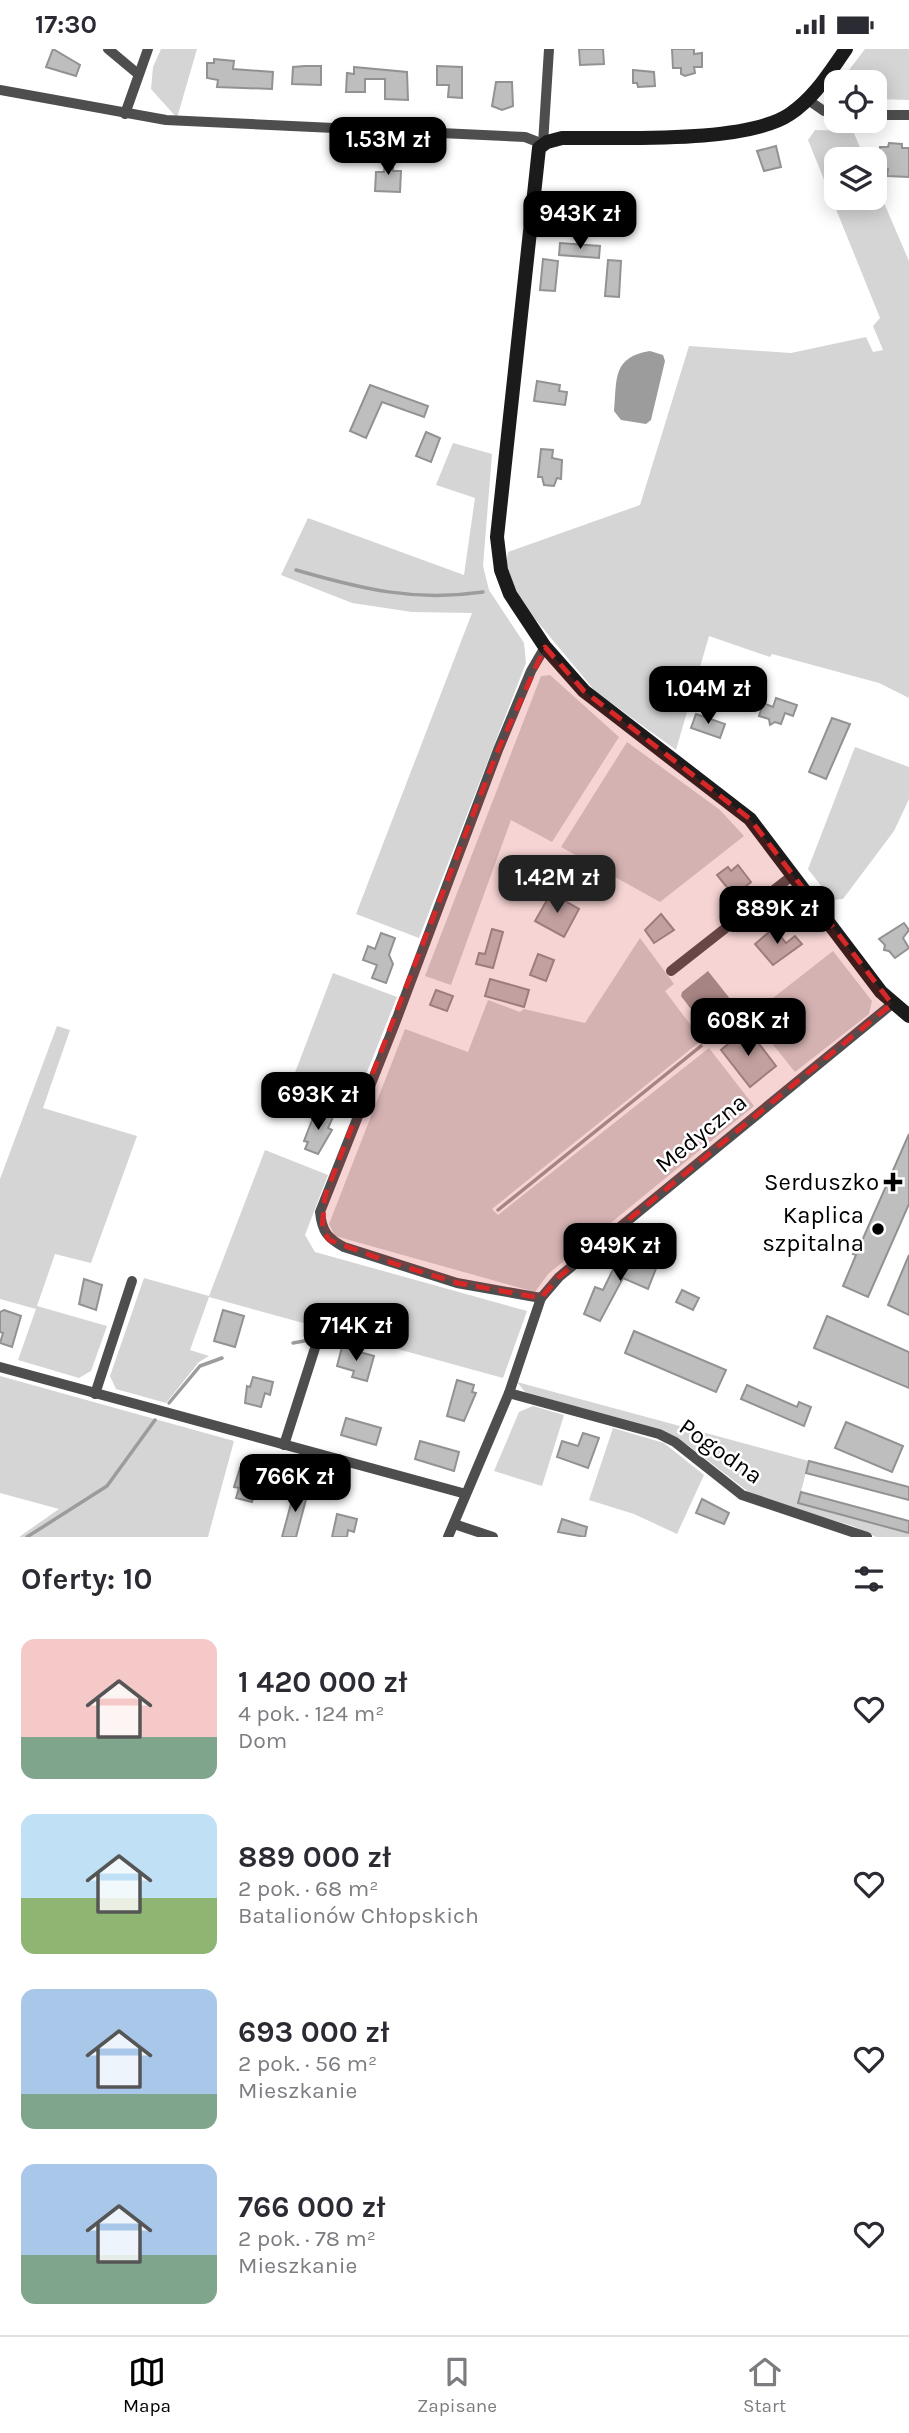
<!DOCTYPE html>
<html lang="pl">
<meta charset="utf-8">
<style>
body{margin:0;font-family:Karla,sans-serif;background:#f2f2f3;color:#2b2b33;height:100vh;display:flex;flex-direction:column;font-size:26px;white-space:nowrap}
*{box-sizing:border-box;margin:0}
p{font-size:23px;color:#7c7c81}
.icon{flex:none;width:38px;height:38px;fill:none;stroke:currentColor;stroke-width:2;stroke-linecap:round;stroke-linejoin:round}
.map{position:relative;height:1488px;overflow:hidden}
.panel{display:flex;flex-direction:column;background:#fff;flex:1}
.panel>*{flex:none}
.tools{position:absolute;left:824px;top:21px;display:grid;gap:14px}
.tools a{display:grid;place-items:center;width:63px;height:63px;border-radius:14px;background:#fff;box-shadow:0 4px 18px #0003;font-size:35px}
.price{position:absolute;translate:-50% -60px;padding:0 16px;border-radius:14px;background:#000;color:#fff;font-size:23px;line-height:46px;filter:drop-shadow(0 2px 4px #0008)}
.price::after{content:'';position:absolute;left:50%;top:42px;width:21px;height:16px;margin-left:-10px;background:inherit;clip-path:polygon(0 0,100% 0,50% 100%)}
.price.on{background:#222;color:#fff}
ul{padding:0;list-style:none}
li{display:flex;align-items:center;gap:21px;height:175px;padding:0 21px}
li span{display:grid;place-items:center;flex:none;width:196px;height:140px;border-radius:14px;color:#555}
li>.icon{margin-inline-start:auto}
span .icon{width:84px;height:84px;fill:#fffc;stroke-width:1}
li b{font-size:30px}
h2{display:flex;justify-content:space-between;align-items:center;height:84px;padding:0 21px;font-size:30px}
.status{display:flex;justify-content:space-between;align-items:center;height:49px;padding:0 35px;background:#fff;direction:ltr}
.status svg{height:19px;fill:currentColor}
.menu{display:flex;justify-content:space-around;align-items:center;height:98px;border-top:2px solid #e1e1e2;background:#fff;font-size:19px;color:#7c7c81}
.menu a{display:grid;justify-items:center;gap:4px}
.menu .on{color:#000}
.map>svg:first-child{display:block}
.green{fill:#d5d5d5}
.water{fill:#9c9c9c}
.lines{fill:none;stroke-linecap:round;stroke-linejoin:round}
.stream{stroke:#9c9c9c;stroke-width:3.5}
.building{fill:#bebebe;stroke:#929292;stroke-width:2}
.street{stroke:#4e4e4e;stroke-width:10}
.secondary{stroke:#1b1b1b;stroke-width:14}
.marked{fill:#d62828;fill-opacity:0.2;stroke:#d62828;stroke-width:5;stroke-dasharray:14 9;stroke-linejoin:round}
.poi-dot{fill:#000;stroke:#fff;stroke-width:2.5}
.labels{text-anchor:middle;stroke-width:5;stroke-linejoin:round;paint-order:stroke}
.street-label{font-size:24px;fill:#000;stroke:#fff}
.poi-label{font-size:24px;fill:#000;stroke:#fff;text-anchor:end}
</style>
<div class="status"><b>17:30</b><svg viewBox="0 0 49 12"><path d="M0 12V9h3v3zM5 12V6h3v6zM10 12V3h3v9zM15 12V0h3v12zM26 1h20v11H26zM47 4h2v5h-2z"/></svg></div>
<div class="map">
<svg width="909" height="1488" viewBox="0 0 909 1488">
<rect width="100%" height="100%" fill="#fff"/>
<g class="green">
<polygon points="161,0 197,0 177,69 151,40 153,18"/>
<polygon points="865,0 909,0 909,51 875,50 875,33 840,33"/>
<polygon points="815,81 853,82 865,110 836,110 836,149 875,149 875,133 909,212 909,649 879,634 772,605 770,608 709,587 676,701 595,642 526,559 511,538 506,516 508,503 640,456 689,297 791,304 866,288 873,303 883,301 873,277 880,269 808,91"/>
<polygon points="453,394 492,405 483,517 489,541 524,594 526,614 419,889 356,865 472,564 412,563 352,554 281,526 308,469 464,526 475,449 436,436"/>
<polygon points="550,626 619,688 552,793 511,771 451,936 425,927 541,627"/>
<polygon points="627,693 720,761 744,787 660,853 561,798"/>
<polygon points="855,698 909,718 909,750 894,782 843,850 832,851 808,820"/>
<polygon points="640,889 674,935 665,942 702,991 492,1160 498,1166 709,999 754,1057 548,1225 535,1243 335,1187 329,1175 405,980 468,1003 488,951 520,963 524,960 585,974"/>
<polygon points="833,902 872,952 869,965 795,1023 750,967"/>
<polygon points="333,924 397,948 350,1066 288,1042"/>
<polygon points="57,977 70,981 43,1059 137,1087 91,1214 55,1205 37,1257 107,1277 91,1322 79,1329 18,1311 36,1260 0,1250 0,1130"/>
<polygon points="265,1101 328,1126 305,1186 315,1203 527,1262 503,1329 209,1248 190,1301 209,1307 199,1313 166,1354 116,1340 110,1327 144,1229 209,1247"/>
<polygon points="0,1327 234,1392 208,1488 19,1488 59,1460 0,1444"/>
<polygon points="517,1333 809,1412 798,1454 909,1484 909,1488 876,1488 853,1477 767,1452 750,1444 689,1397 662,1383 525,1343"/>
<polygon points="533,1357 564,1366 542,1437 494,1422 519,1363"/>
<polygon points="613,1379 664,1394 704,1426 677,1485 634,1465 589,1451"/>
</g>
<g class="water">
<path d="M650 302 663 306 665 312 651 371 646 375 621 371 614 362C617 330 612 308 650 302Z"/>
<polygon points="708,922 731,951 731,958 721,968 703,976 681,947 682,943"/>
</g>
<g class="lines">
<g class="stream">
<path d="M296 521C362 540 414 553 483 543"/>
<polyline points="498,1161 701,997"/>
<polyline points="293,1294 326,1288"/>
<polyline points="169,1354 200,1317 222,1309"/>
<polyline points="27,1488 107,1437 155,1371"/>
</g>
</g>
<g class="building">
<polygon points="53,0 80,16 76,27 46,18"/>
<polygon points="579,0 603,0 604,15 580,16"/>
<polygon points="672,0 694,0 694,5 702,4 702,18 694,18 695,24 685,27 681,25 681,19 673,19"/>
<polygon points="214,10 234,12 233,20 273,23 272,40 217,38 218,31 207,29 207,14 214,14"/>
<polygon points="305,17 321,17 321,36 292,35 293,18"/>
<polygon points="437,17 462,18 462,49 448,48 449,36 437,36"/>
<polygon points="354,18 407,23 408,51 385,50 385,30 365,30 365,43 346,43 347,24 354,25"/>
<polygon points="633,21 654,23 655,37 638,38 637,34 633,34"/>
<polygon points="496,33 512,33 513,57 502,61 492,57"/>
<polygon points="889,94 902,95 902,99 909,99 909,128 887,127 888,120 879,119 880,98 888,98"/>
<polygon points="776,97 781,118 764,122 757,102"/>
<polygon points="386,102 393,102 393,122 401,122 400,143 375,142 376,123 384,123"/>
<polygon points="560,194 600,197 599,209 559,206"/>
<polygon points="543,210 558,212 555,242 540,241"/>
<polygon points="608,211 621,212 619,248 605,247"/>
<polygon points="537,332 560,336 559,342 567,343 565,356 534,352"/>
<polygon points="370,336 428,357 424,368 382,353 366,389 350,382"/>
<polygon points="426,383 440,389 431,413 416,407"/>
<polygon points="541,400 553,401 552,409 562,411 561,430 557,429 554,437 544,436 542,428 538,428"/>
<polygon points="776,649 797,656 793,667 785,664 781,675 775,673 770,676 769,670 759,667 763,654 773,658"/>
<polygon points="696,665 725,675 720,689 691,679"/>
<polygon points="832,669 850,675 826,730 809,723"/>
<polygon points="738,816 751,833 734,847 717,826 728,818 731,822"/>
<polygon points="551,844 579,860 564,888 535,872"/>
<polygon points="661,865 674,881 654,894 645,881"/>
<polygon points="904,874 909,881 903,889 909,899 895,909 889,902 884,901 885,896 879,890"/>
<polygon points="774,879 786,894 795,887 802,895 773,916 755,895"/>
<polygon points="492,880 503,883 493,919 476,915 479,904 485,905"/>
<polygon points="381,884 395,889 389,906 393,915 386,934 372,929 377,916 363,911 368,897 375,900"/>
<polygon points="538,905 554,911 546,932 530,926"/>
<polygon points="490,930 529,941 524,958 485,947"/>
<polygon points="436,941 453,947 447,962 430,956"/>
<polygon points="747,979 776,1017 750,1038 721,1001"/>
<polygon points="316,1061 333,1068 328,1079 332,1081 318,1105 305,1100 308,1093 304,1092"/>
<polygon points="909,1085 909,1155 868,1248 843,1237 856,1206 853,1205 859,1193 861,1194"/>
<polygon points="622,1202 657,1217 648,1240 623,1229 600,1272 584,1265 595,1238 603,1241"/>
<polygon points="909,1206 909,1266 888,1256"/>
<polygon points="84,1230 102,1236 96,1261 79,1255"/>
<polygon points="682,1241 699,1249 693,1261 676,1253"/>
<polygon points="4,1261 21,1267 12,1298 0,1294 3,1284 0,1283 0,1263"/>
<polygon points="223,1261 244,1267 235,1298 214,1292"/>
<polygon points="827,1267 909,1303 909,1339 814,1299"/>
<polygon points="634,1282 726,1321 716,1343 625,1304"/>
<polygon points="342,1298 374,1307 367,1332 352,1328 354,1322 337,1317"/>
<polygon points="253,1328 273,1333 270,1346 265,1344 261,1358 245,1354 247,1337 250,1338"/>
<polygon points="457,1331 474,1336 472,1343 476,1344 464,1372 447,1367"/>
<polygon points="747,1336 797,1358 799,1353 811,1358 804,1377 741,1350"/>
<polygon points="346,1369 381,1379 376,1396 341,1386"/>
<polygon points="846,1373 903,1397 892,1423 835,1399"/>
<polygon points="583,1384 599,1389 588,1419 557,1408 562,1392 578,1397"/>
<polygon points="420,1392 459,1403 454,1422 415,1410"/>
<polygon points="809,1412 909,1438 909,1451 806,1424"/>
<polygon points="247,1416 261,1420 252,1453 236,1449 239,1439 234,1438 240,1419 246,1421"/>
<polygon points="295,1440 308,1443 296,1488 282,1488"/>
<polygon points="801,1443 909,1472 909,1484 798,1454"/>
<polygon points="702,1450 729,1464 724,1475 696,1464"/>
<polygon points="337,1465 357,1470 354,1483 348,1481 347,1488 332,1488"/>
<polygon points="562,1470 587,1478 585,1488 558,1483"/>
</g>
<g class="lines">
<g class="street">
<polyline points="108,0 138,25"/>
<polyline points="0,41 166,71 525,88 543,95"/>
<polyline points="808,51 824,62 836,65"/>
<polyline points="125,65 148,0"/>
<polyline points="875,66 909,66"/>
<polyline points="543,95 549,0"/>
<polyline points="671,922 793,826"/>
<path d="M541 1249 457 1234 344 1198C327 1189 322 1182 320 1163L394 977 498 701 531 622 545 598"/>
<polyline points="0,1318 466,1445"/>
<polyline points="509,1344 659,1385 675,1393 742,1446 867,1488"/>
<polyline points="95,1345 132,1232"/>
<polyline points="284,1396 315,1299"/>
<polyline points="454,1475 493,1488"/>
<polyline points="448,1488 509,1344 541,1249 559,1228 892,955"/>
</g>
<path class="secondary" d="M846 0C829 24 815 48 790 65 746 95 618 88 562 89L547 93 539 99 497 488 501 521 510 545 545 598 584 642 750 770 881 943 909 967"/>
</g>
<path class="marked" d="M545 598 584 642 750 770 892 955 559 1228 541 1249 457 1234 386 1212 329 1191 322 1179 325 1147 498 701Z"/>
<g class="poi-dot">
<path d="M889.5 1122.5h7v7h7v7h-7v7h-7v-7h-7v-7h7z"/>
<circle cx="878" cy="1180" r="7"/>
</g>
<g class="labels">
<g class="street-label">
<text transform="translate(701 1084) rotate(-39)" y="8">Medyczna</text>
<text transform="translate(721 1402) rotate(35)" y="8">Pogodna</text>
</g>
<g class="poi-label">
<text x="879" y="1141">Serduszko</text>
<text x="864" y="1174">Kaplica<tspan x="864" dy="28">szpitalna</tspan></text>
</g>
</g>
</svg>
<div class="tools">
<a><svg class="icon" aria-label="locate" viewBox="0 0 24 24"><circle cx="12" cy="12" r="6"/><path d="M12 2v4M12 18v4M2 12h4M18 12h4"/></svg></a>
<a><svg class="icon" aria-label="layers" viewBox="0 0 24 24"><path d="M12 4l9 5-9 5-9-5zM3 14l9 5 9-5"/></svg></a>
</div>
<b class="price" style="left:388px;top:128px">1.53M zł</b>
<b class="price" style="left:580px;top:202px">943K zł</b>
<b class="price" style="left:708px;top:677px">1.04M zł</b>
<b class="price on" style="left:557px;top:866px">1.42M zł</b>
<b class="price" style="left:777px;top:897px">889K zł</b>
<b class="price" style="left:748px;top:1009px">608K zł</b>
<b class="price" style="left:318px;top:1083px">693K zł</b>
<b class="price" style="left:620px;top:1234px">949K zł</b>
<b class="price" style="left:356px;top:1314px">714K zł</b>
<b class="price" style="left:295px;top:1465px">766K zł</b>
</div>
<section class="panel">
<h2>Oferty: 10<svg class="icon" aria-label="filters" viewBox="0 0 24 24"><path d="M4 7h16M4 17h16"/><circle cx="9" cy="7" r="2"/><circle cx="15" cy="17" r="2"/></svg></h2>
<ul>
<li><span style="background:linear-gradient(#f6c9c9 70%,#7fa58c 0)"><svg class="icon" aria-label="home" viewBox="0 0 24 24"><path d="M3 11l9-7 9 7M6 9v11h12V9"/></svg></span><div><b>1 420 000 zł</b><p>4 pok. · 124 m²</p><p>Dom</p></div><svg class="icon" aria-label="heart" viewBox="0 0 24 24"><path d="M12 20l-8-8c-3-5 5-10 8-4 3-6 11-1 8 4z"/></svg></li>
<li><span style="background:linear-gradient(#bfe0f5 60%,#8fb573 0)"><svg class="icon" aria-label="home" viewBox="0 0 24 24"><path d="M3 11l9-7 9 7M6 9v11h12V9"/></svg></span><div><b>889 000 zł</b><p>2 pok. · 68 m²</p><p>Batalionów Chłopskich</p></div><svg class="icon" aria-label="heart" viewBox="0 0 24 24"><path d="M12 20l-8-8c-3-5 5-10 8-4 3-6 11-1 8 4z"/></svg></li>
<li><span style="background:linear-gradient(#a9c7e8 75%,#7fa58c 0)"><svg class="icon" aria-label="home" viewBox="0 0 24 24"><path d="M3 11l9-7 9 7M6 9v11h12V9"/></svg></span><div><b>693 000 zł</b><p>2 pok. · 56 m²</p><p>Mieszkanie</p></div><svg class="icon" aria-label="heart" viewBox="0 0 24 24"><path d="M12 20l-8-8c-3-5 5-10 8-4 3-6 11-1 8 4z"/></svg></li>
<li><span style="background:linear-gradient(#a9c7e8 65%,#7fa58c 0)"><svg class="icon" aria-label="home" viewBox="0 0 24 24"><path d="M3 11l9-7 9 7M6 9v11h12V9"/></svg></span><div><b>766 000 zł</b><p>2 pok. · 78 m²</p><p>Mieszkanie</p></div><svg class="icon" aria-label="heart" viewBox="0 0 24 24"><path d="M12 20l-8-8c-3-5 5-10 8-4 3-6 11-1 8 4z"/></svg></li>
</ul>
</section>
<nav class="menu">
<a class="on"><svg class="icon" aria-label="map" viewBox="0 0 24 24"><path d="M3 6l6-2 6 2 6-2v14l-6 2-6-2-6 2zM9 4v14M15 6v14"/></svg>Mapa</a>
<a><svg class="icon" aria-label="saved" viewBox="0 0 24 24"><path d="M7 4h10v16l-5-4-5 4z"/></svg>Zapisane</a>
<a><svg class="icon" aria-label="home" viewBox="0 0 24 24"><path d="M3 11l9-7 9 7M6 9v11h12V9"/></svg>Start</a>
</nav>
